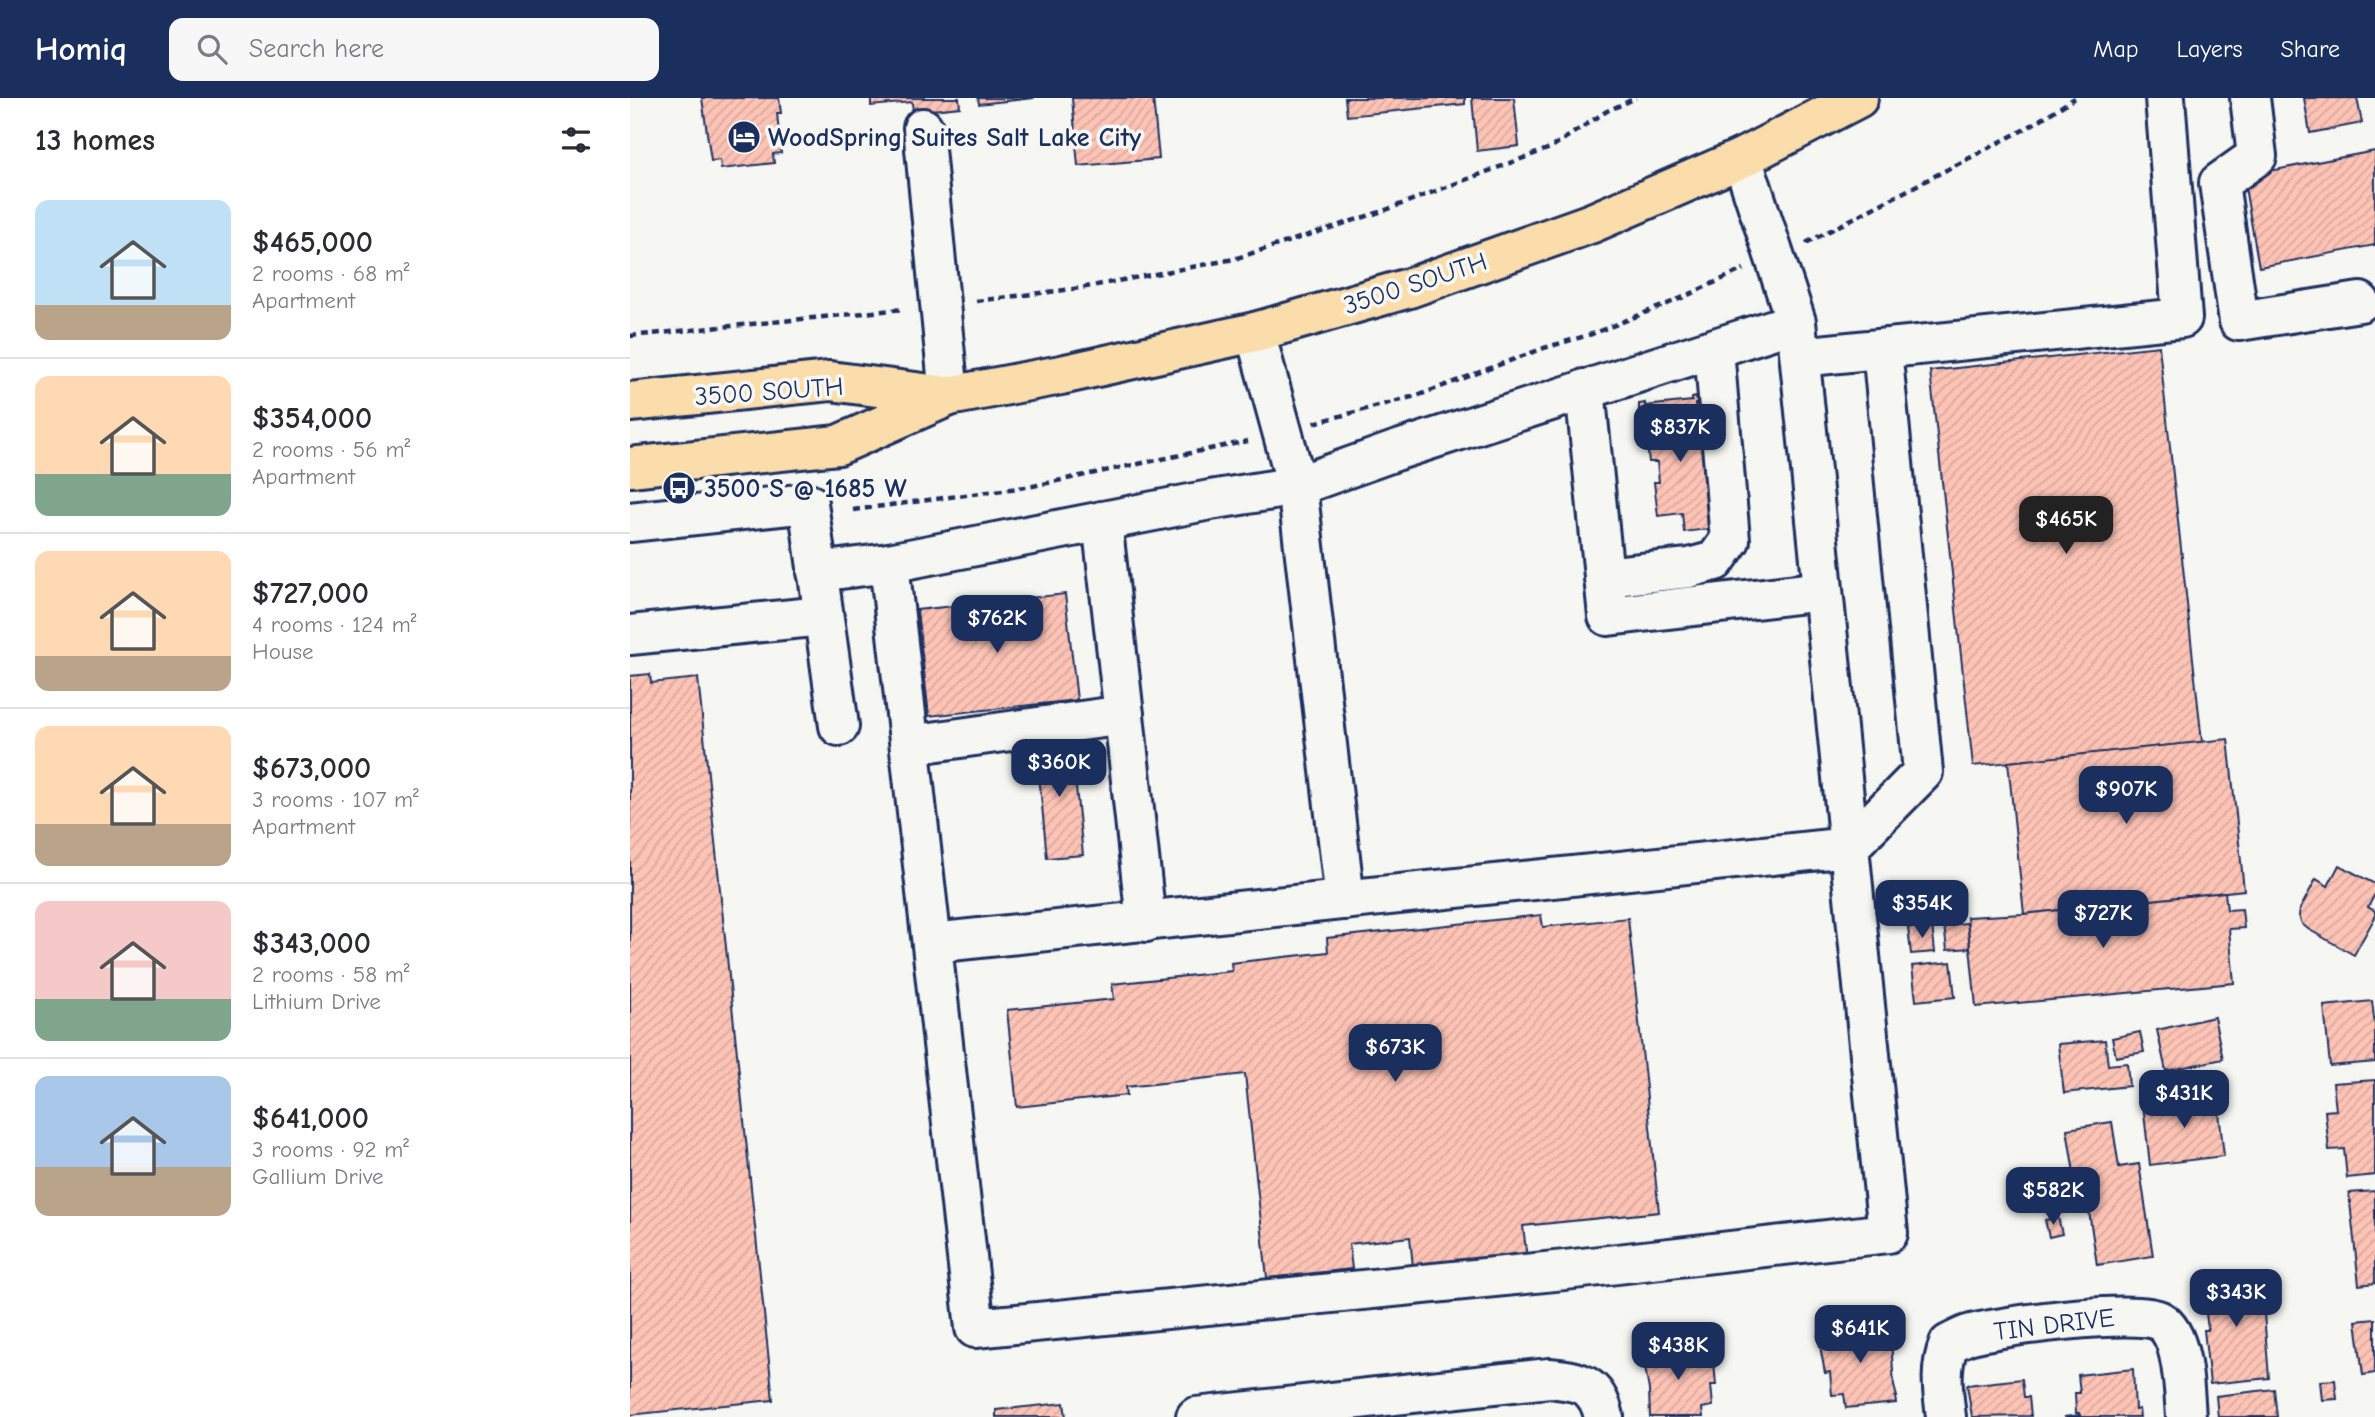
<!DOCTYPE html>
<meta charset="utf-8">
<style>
body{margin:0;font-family:"Comic Neue",sans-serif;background:#f7f7f7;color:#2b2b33;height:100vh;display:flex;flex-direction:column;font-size:26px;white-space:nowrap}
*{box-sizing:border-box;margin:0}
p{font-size:23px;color:#7c7c81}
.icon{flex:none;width:38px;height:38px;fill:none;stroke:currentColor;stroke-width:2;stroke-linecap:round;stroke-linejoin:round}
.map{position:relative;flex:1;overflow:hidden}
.details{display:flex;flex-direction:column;background:#fff;width:630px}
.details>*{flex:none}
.price{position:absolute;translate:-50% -60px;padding:0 16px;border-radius:14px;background:#1b2f5e;color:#fff;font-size:23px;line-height:46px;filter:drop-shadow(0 2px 4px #0008)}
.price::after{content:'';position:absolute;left:50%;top:42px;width:21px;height:16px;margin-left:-10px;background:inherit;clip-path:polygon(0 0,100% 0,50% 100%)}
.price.selected{background:#222;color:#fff}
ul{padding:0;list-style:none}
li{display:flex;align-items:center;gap:21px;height:175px;padding:0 35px}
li+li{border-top:2px solid #e1e1e2}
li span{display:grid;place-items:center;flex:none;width:196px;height:140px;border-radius:14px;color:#555}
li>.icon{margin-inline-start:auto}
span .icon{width:84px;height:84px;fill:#fffc;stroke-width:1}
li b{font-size:30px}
h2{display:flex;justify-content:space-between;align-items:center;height:84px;padding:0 35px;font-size:30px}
header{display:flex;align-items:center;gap:42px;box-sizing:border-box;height:98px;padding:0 35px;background:#1b2f5e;color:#fff}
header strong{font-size:33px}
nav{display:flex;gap:38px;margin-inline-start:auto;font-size:24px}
.search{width:490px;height:63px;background:#f7f7f7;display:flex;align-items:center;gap:18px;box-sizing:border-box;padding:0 24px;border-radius:14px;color:#7c7c81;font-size:26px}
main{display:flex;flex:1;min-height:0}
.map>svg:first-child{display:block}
.building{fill:url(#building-hatch);stroke:#1b2f5e;stroke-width:2}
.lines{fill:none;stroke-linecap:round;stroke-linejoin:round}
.minor-casing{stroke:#1b2f5e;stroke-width:44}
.major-casing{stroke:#1b2f5e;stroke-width:44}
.path{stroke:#1b2f5e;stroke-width:4.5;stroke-dasharray:7 5;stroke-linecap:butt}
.minor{stroke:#f6f6f2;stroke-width:38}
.major{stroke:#faddab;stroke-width:38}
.labels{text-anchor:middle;stroke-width:7;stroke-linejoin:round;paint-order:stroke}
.poi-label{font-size:26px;font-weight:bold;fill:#1b2f5e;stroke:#f6f6f2;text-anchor:start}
.street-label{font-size:26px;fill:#1b2f5e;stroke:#f6f6f2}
</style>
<header>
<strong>Homiq</strong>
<div class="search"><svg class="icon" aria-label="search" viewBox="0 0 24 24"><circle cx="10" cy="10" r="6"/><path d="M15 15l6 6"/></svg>Search here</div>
<nav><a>Map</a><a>Layers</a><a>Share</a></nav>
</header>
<main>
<section class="details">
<h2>13 homes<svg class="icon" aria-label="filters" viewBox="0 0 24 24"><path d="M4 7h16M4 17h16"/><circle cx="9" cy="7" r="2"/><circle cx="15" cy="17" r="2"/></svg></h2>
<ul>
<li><span style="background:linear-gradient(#bfe0f5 75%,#b9a48a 0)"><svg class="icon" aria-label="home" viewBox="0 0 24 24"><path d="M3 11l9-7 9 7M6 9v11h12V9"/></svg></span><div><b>$465,000</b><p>2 rooms · 68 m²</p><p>Apartment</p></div></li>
<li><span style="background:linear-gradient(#ffd9b3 70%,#7fa58c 0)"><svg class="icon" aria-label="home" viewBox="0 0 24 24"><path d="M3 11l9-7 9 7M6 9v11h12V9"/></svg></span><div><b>$354,000</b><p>2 rooms · 56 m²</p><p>Apartment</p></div></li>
<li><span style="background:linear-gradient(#ffd9b3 75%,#b9a48a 0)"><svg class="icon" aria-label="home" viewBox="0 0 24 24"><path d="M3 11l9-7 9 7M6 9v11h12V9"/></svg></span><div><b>$727,000</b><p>4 rooms · 124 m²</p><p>House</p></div></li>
<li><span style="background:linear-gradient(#ffd9b3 70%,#b9a48a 0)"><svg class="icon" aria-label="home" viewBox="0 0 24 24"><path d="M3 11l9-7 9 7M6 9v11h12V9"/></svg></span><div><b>$673,000</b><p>3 rooms · 107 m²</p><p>Apartment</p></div></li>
<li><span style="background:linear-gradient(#f6c9c9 70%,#7fa58c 0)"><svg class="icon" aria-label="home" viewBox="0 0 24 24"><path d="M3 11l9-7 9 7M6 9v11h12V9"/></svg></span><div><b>$343,000</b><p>2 rooms · 58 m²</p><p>Lithium Drive</p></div></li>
<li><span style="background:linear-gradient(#a9c7e8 65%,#b9a48a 0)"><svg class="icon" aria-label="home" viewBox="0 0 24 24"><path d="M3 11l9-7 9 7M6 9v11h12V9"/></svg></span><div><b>$641,000</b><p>3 rooms · 92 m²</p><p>Gallium Drive</p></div></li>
</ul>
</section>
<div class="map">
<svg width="1745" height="1319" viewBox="0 0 1745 1319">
<defs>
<pattern id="building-hatch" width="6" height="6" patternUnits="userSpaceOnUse" patternTransform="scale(1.75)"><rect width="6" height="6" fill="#fdc3b5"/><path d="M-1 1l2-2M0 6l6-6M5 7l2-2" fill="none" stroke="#d8a89e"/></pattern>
</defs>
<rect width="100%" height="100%" fill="#f6f6f2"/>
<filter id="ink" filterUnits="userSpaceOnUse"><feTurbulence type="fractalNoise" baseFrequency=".0143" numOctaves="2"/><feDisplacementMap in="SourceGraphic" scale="14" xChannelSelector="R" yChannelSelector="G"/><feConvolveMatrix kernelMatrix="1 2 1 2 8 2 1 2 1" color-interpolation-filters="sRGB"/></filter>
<g filter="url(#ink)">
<g class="building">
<polygon points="72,0 149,0 151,15 147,15 151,55 143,56 144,65 91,71 90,62 81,63"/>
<polygon points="241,0 329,0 330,9 283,14 282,4 241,8"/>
<polygon points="348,0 404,0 349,6"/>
<polygon points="442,0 523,0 529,61 448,68"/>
<polygon points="715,0 835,0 835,6 717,18"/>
<polygon points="842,0 884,0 889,48 847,53"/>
<polygon points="1674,0 1727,0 1732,25 1680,35"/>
<polygon points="1745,53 1745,147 1629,169 1613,78"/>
<polygon points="1529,248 1572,644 1343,668 1300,273"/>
<polygon points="1066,299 1067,306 1065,306 1068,333 1076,332 1086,430 1054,434 1052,415 1028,418 1024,384 1029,384 1027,364 1019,364 1013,312 1009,312 1009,306 1015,305 1015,308 1062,303 1062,300"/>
<polygon points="435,496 447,602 299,618 287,512"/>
<polygon points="20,576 21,585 68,580 143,1302 0,1317 0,578"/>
<polygon points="441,641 453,757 417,760 406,645"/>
<polygon points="1598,641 1614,792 1394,816 1378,664"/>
<polygon points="1709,767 1745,786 1745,796 1738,809 1745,813 1745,819 1724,857 1678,831 1672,826 1669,818 1670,811 1686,781 1698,788"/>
<polygon points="1595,794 1597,812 1612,811 1614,830 1599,831 1604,885 1346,909 1337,819 1394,816"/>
<polygon points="911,817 913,829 998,820 1029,1114 893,1128 898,1169 784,1179 780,1139 719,1146 722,1171 637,1180 615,976 496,989 497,997 387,1009 377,912 484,901 482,886 602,873 601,865 698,854 697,840"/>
<polygon points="1337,825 1340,850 1317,852 1314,827"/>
<polygon points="1302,827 1305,854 1281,856 1278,829"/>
<polygon points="1321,864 1325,899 1286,903 1282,868"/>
<polygon points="1742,903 1745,928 1745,964 1700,968 1694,908"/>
<polygon points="1584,919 1593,961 1536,973 1527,932"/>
<polygon points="1510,934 1514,954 1486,959 1482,940"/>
<polygon points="1475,942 1478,967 1497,965 1499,988 1434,995 1428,946"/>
<polygon points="1745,982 1745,1077 1717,1080 1714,1051 1699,1052 1695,1013 1706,1012 1703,985"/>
<polygon points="1587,998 1594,1058 1520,1067 1513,1007"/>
<polygon points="1482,1024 1489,1069 1509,1066 1523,1158 1467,1167 1456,1093 1447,1094 1437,1031"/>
<polygon points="1745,1093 1745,1185 1729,1187 1719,1095"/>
<polygon points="1428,1119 1432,1136 1419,1139 1415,1122"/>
<polygon points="1631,1176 1639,1280 1580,1286 1574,1232 1578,1232 1572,1182"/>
<polygon points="1745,1221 1745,1275 1733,1277 1726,1223"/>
<polygon points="1260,1226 1264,1288 1267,1299 1265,1299 1266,1305 1216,1310 1214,1296 1202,1297 1200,1274 1195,1275 1188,1237"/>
<polygon points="1068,1248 1070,1266 1084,1264 1086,1287 1081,1287 1083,1308 1072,1310 1073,1319 1020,1319 1019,1292 1012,1252"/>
<polygon points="1503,1271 1505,1312 1509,1311 1510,1319 1434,1319 1450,1317 1449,1315 1446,1315 1445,1295 1450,1295 1448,1277"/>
<polygon points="1392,1281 1394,1299 1399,1299 1401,1318 1342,1319 1337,1287"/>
<polygon points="1705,1282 1707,1301 1692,1302 1690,1283"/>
<polygon points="1644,1291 1647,1319 1588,1319 1586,1298"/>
<polygon points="434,1305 436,1319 366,1319 366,1312"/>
</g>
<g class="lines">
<defs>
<g id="minor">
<polyline points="1620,0 1627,58 1589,85 1609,223 1730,204"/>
<polyline points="293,30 319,298"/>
<polyline points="1112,60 1166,224 1258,1135 935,1172 345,1230 259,465 580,402 667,388 768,352 1166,224"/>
<polyline points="625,234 667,388 715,802"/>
<polyline points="1170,259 1552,220 1535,0"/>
<polyline points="955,291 978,518 1193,493"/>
<polyline points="0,424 178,405 209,628"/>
<polyline points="187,474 259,465"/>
<polyline points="974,479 1059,470 1085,463 1100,442 1084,251"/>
<polyline points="0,537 193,518"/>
<polyline points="494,617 516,824"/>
<polyline points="280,647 494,617 472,423"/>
<polyline points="302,845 1219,749 1293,674 1252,251"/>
<path d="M566 1319 919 1280C950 1283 967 1286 974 1319"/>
<path d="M1316 1319C1313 1293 1309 1271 1319 1246 1325 1243 1332 1239 1338 1237 1367 1228 1508 1210 1530 1223 1554 1237 1554 1294 1556 1319"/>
</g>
<g id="major">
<polyline points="0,304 200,283 317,298"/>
<polyline points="0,369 208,347 319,298 431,277 625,234 779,190 962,125 1112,60 1228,0"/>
</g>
</defs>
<use href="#minor" class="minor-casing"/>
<use href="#major" class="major-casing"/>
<g class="path">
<polyline points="1176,145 1395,31 1445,0"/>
<polyline points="346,203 451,190 604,161 753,113 920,50 977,13 1006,0"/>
<polyline points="0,238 274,211"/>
<polyline points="684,325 789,297 914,250 962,236 1047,202 1114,171"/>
<polyline points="223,412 403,388 618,343"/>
</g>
<use href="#minor" class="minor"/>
<use href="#major" class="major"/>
</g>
</g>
<defs>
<symbol id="hotel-disc" viewBox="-11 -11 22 22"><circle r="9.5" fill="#1b2f5e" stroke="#f6f6f2"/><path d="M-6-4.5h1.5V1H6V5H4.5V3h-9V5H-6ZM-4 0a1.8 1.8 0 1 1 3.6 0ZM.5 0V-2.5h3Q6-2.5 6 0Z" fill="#fff"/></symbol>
<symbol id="bus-disc" viewBox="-11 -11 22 22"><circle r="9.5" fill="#1b2f5e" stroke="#f6f6f2"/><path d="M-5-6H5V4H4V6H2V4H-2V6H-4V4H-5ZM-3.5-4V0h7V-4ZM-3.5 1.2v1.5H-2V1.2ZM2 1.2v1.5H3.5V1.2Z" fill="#fff"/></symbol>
</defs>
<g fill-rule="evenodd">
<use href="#hotel-disc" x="95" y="20" width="38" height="38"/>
<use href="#bus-disc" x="30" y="371" width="38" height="38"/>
</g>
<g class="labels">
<g class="poi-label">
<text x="138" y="48">WoodSpring Suites Salt Lake City</text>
<text x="74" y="399">3500 S @ 1685 W</text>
</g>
<g class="street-label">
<text transform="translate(785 185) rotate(-18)" y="9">3500 SOUTH</text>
<text transform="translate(139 293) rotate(-4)" y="9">3500 SOUTH</text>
<text transform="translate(1424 1226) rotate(-7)" y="9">TIN DRIVE</text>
</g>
</g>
</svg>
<b class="price" style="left:1050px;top:366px">$837K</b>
<b class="price selected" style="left:1436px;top:458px">$465K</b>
<b class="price" style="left:367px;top:557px">$762K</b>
<b class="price" style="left:429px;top:701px">$360K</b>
<b class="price" style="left:1496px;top:728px">$907K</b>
<b class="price" style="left:1292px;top:842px">$354K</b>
<b class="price" style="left:1473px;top:852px">$727K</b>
<b class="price" style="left:765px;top:986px">$673K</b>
<b class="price" style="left:1554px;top:1032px">$431K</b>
<b class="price" style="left:1423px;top:1129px">$582K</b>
<b class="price" style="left:1606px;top:1231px">$343K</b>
<b class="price" style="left:1230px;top:1267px">$641K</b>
<b class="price" style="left:1048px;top:1284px">$438K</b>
</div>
</main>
